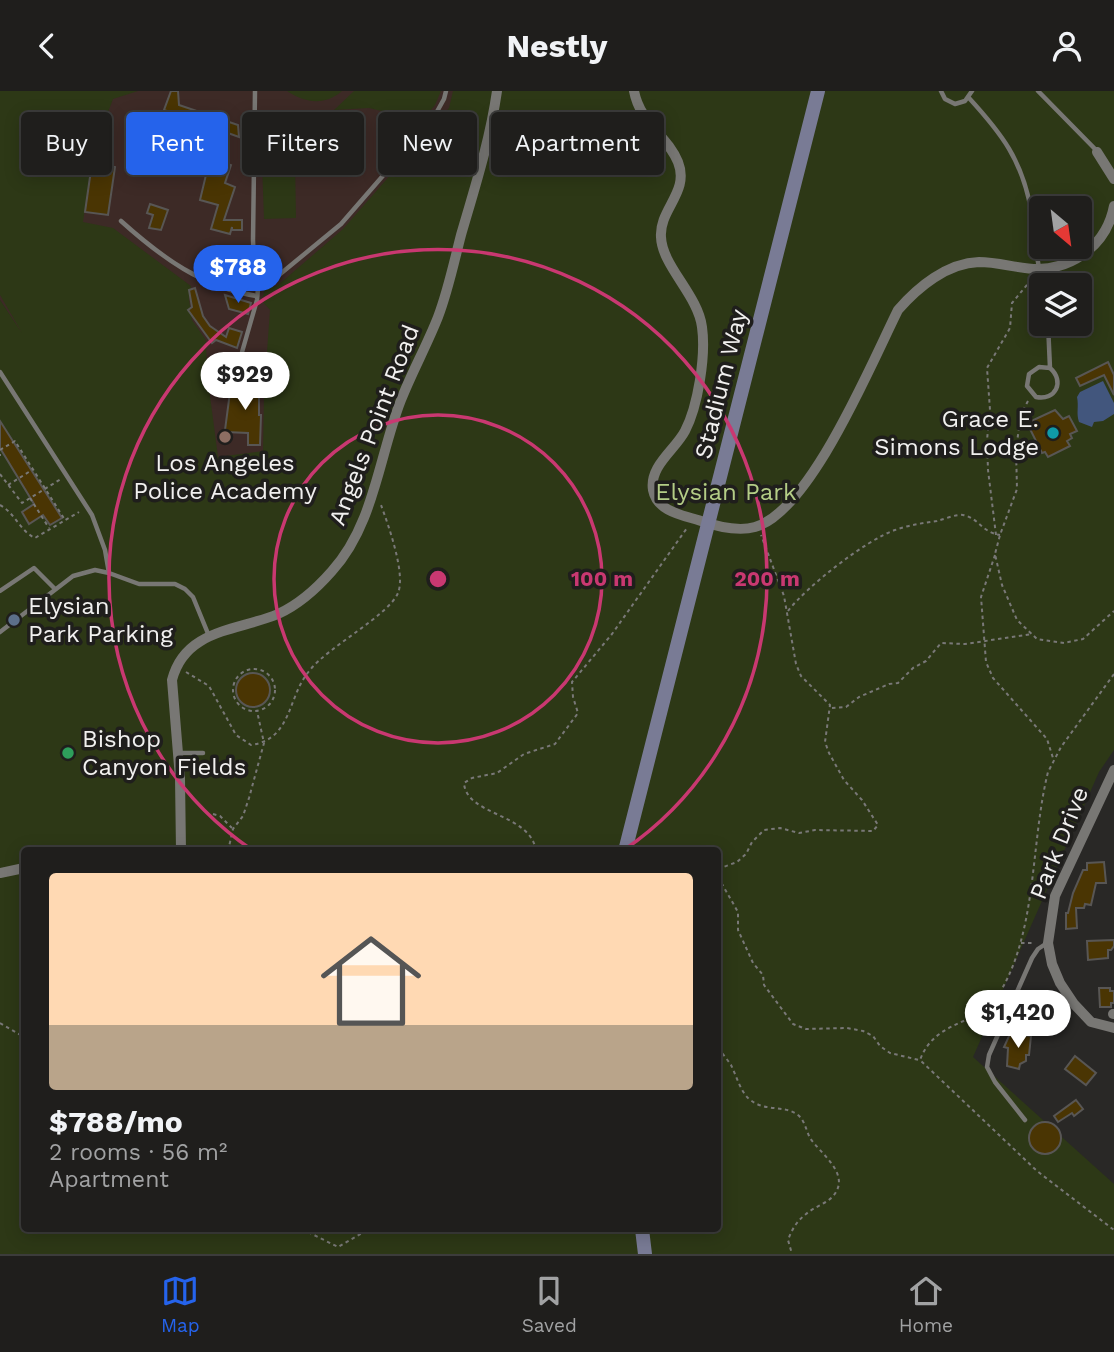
<!DOCTYPE html>
<meta charset="utf-8">
<style>
body{margin:0;font-family:"Work Sans",sans-serif;background:#272725;color:#f1f3f6;height:100vh;display:flex;flex-direction:column;font-size:26px;white-space:nowrap}
*{box-sizing:border-box;margin:0}
p{font-size:23px;color:#a1a2a3}
.icon{flex:none;width:38px;height:38px;fill:none;stroke:currentColor;stroke-width:2;stroke-linecap:round;stroke-linejoin:round}
.map{position:relative;flex:1;overflow:hidden}
.panel{position:absolute;left:21px;top:756px;width:700px;height:385px;display:flex;flex-direction:column;background:#1f1e1c;border-radius:7px;box-shadow:0 4px 18px #0003,0 0 0 2px #3c3c3b}
.panel>*{flex:none}
.top-card{position:absolute;left:21px;top:21px;width:700px;height:63px;display:flex;gap:14px}
.needle{width:46px;rotate:151deg}
.fabs{position:absolute;left:1029px;top:105px;display:grid;gap:14px}
.fabs a{display:grid;place-items:center;width:63px;height:63px;border-radius:7px;background:#1f1e1c;box-shadow:0 4px 18px #0003,0 0 0 2px #3c3c3b;font-size:35px}
.price{position:absolute;translate:-50% -60px;padding:0 16px;border-radius:24px;background:#fff;color:#222;font-size:23px;line-height:46px;filter:drop-shadow(0 2px 4px #0008)}
.price::after{content:'';position:absolute;left:50%;top:42px;width:21px;height:16px;margin-left:-10px;background:inherit;clip-path:polygon(0 0,100% 0,50% 100%)}
.price.current{background:#2563eb;color:#fff}
ul{padding:0;list-style:none}
li{display:grid;align-content:center;gap:14px;height:371px;padding:0 28px}
li span{display:grid;place-items:center;height:217px;border-radius:7px;color:#555}
li>.icon{margin-inline-start:auto}
span .icon{width:126px;height:126px;fill:#fffc;stroke-width:1}
li b{font-size:30px}
.pill{padding:0 24px;border-radius:7px;background:#1f1e1c;box-shadow:0 4px 18px #0003,0 0 0 2px #3c3c3b;font-size:24px;line-height:63px}
.pill.current{background:#2563eb;color:#fff}
header{display:flex;justify-content:space-between;align-items:center;height:91px;padding:0 28px;background:#1f1e1c;font-size:32px;font-weight:700}
.menu{display:flex;justify-content:space-around;align-items:center;height:98px;border-top:2px solid #3c3c3b;background:#1f1e1c;font-size:19px;color:#a1a2a3}
.menu a{display:grid;justify-items:center;gap:4px}
.menu .current{color:#2563eb}
.map>svg:first-child{display:block}
.education{fill:#3d2a26}
.green{fill:#2d3816;fill-rule:evenodd}
.water{fill:#42567d}
.building{fill:#4a3503;stroke:#585654;stroke-width:2}
.lines{fill:none;stroke-linecap:round;stroke-linejoin:round}
.path{stroke:#797877;stroke-width:2;stroke-dasharray:3.5 3.5;stroke-linecap:butt}
.lane{stroke:#787774;stroke-width:4.5}
.street{stroke:#787774;stroke-width:10}
.secondary{stroke:#797b95;stroke-width:14}
.ring{fill:none;stroke:#c93871;stroke-width:3.5}
.culture-dot{fill:#0f9aa8;stroke:#1f1e1c;stroke-width:2.5}
.education-dot{fill:#8d6e63;stroke:#1f1e1c;stroke-width:2.5}
.service-dot{fill:#5c6f8a;stroke:#1f1e1c;stroke-width:2.5}
.leisure-dot{fill:#2e9e5b;stroke:#1f1e1c;stroke-width:2.5}
.labels{text-anchor:middle;stroke-width:7;stroke-linejoin:round;paint-order:stroke}
.street-label{font-size:24px;fill:#f1f0ef;stroke:#1f1e1c}
.poi-label{font-size:24px;fill:#f1f0ef;stroke:#1f1e1c;text-anchor:start}
.park-label{font-size:24px;fill:#b4cd86;stroke:#1f1e1c}
.centre{fill:#c93871;stroke:#1f1e1c;stroke-width:3.5}
.ring-label{font-size:21px;text-anchor:middle;font-weight:bold;fill:#c93871;stroke:#1f1e1c;stroke-width:7;stroke-linejoin:round;paint-order:stroke}
</style>
<header><svg class="icon" aria-label="back" viewBox="0 0 24 24"><path d="M15 5l-7 7 7 7"/></svg>Nestly<svg class="icon" aria-label="person" viewBox="0 0 24 24"><circle cx="12" cy="8" r="4"/><path d="M4 21q1-7 8-7t8 7"/></svg></header>
<div class="map">
<svg width="1114" height="1163" viewBox="0 0 1114 1163">
<rect width="100%" height="100%" fill="#292826"/>
<polygon class="education" points="0,0 458,0 419,211 175,482 0,209"/>
<g class="green">
<path d="M0 0H138L113 8 93 61 83 131 113 137 191 195 189 208 192 229 206 249 207 282 218 366 263 360 264 303 270 219 262 210 265 197 277 195 343 138 449 17 453 0H1114V659L1099 681 973 966 1114 1093V1163H0V209L22 242 0 204ZM1041 117H1080V156H1041ZM1041 194H1080V233H1041ZM24 760H718V1138H24Z"/>
<path d="M287 0H342C325 15 305 12 287 0Z"/>
<polygon points="354,0 441,0 435,14 411,43 396,34 390,22 369,17 334,19"/>
<polygon points="295,70 296,127 264,128 262,72"/>
</g>
<path class="water" d="M1103 290 1114 312V323L1103 330 1094 331 1092 336 1079 331C1076 322 1079 316 1077 306L1080 301Z"/>
<g class="building">
<polygon points="171,0 178,0 179,14 238,34 239,46 164,19"/>
<polygon points="284,23 308,24 307,60 271,59 271,53 266,53 267,32 284,31"/>
<polygon points="153,47 231,74 225,92 235,96 224,129 242,129 242,139 232,139 232,136 230,143 211,138 218,114 200,109 206,84 147,64"/>
<polygon points="92,72 115,76 108,124 85,121"/>
<polygon points="150,113 168,119 161,139 149,137 153,124 147,122"/>
<polygon points="195,197 203,225 210,235 226,246 229,237 242,241 237,257 216,249 212,252 188,219 192,216 189,199"/>
<polygon points="225,204 251,212 248,223 229,218"/>
<polygon points="1108,271 1114,284 1114,304 1104,284 1080,295 1076,287"/>
<polygon points="246,289 259,289 259,324 261,324 260,354 248,354 248,342 226,341 225,339 230,301 240,301 240,295 246,295"/>
<polygon points="1055,319 1063,328 1069,325 1077,340 1070,343 1072,347 1067,350 1070,355 1048,366 1045,361 1042,362 1027,332"/>
<polygon points="0,330 62,427 50,434 43,424 29,433 22,421 34,413 0,357"/>
<circle cx="253" cy="599" r="17"/>
<polygon points="1104,771 1106,792 1096,792 1091,814 1085,813 1084,817 1076,817 1077,837 1066,838 1066,822 1068,822 1073,802 1083,779 1087,779 1087,772"/>
<polygon points="1114,849 1114,855 1111,859 1108,859 1108,867 1088,869 1087,850"/>
<polygon points="1099,897 1110,897 1110,900 1114,900 1114,912 1111,912 1111,916 1100,916"/>
<polygon points="1010,943 1031,945 1029,964 1026,964 1026,970 1020,973 1019,978 1007,975 1008,957 1004,956"/>
<polygon points="1075,965 1096,982 1086,994 1065,978"/>
<polygon points="1076,1009 1083,1018 1074,1025 1072,1022 1058,1031 1054,1025"/>
<circle cx="1045" cy="1047" r="16"/>
</g>
<g class="lines">
<g class="path">
<polyline points="1028,310 1021,323 1016,358 1017,398 1000,444 995,463 1002,494 1017,529 1037,548 1064,552 1083,548 1114,520"/>
<polyline points="0,359 15,350 65,429"/>
<polyline points="0,363 0,365"/>
<polyline points="0,383 22,412 61,388"/>
<polyline points="8,394 32,379"/>
<polyline points="30,407 49,437"/>
<path d="M0 414C15 422 20 440 35 447L79 421"/>
<polyline points="996,444 988,379 987,349 990,319 987,277 1010,237 1012,212 1031,189"/>
<polyline points="995,464 981,506 986,571 993,587 1047,648 1053,667"/>
<path d="M788 520C806 496 866 449 895 439 909 434 923 432 937 430 945 428 956 423 963 424 979 427 981 441 1000 444"/>
<circle cx="254" cy="599" r="21"/>
<path d="M186 581 209 595 236 644 251 654C293 648 287 605 310 579 328 556 389 524 398 502 406 483 388 433 381 414"/>
<path d="M1114 583 1061 656 1048 681C1030 753 1038 843 997 906 978 935 935 928 920 969L1037 1080 1114 1139"/>
<polyline points="832,617 846,616 859,606 889,593 898,592 913,577 926,570 941,552 965,553 1032,543"/>
<polyline points="213,723 220,725 232,737"/>
<polyline points="228,760 233,738 243,725 249,707 264,652 257,620"/>
<path d="M536 760C531 722 466 725 464 692L472 687 497 682 524 663 555 653 578 622 573 606 572 591 612 543 687 437"/>
<polyline points="718,778 737,771 746,763 752,751 764,739 780,737 799,742 815,739 873,740 878,734 862,709 844,689 829,662 825,651 830,614 801,585 796,573 784,505 761,444"/>
<polyline points="718,786 738,821 738,839 753,872 763,884 764,894 793,933 806,938 847,937 863,940 873,945 880,955 890,962 919,969"/>
<polyline points="1021,852 1033,852"/>
<polyline points="0,932 24,946"/>
<path d="M718 957C722 962 727 968 731 974 736 984 740 999 748 1007 764 1022 784 1013 798 1024 805 1030 806 1039 810 1047 820 1062 848 1081 836 1101 830 1112 815 1115 806 1123 797 1130 792 1138 788 1149L792 1163"/>
<polyline points="302,1138 338,1156 369,1138"/>
</g>
<g class="lane">
<polyline points="255,0 253,149 254,171 259,186 279,184 341,133 434,26 444,8 446,0"/>
<polyline points="941,0 945,8 955,13 965,10 972,0"/>
<polyline points="1038,0 1097,60"/>
<path d="M969 7C1002 43 1022 69 1031 119 1036 146 1035 167 1043 194"/>
<path d="M121 130C161 166 203 197 257 205"/>
<path d="M1048 233 1050 277C1065 290 1056 310 1036 306L1027 295 1029 283 1039 276 1050 277"/>
<polyline points="0,281 92,424 105,459 109,482 139,493 175,493 185,498 193,506 209,545"/>
<polyline points="236,282 257,209 259,186"/>
<polyline points="0,500 34,477 55,498"/>
<polyline points="0,541 73,485 95,479 109,482"/>
<polyline points="179,662 203,662"/>
<polyline points="1025,1029 995,991 987,976 989,964 1032,867 1038,858 1047,852"/>
</g>
<g class="street">
<path d="M634 0C640 32 667 44 678 71 690 101 659 118 661 146 662 175 698 204 702 236 706 265 698 315 685 340 675 359 649 375 653 399 657 420 681 424 698 429 715 435 738 441 755 436 810 421 872 271 898 219 918 196 947 172 979 171 999 171 1019 178 1038 178 1076 177 1107 152 1114 115"/>
<polyline points="1097,61 1114,88"/>
<polyline points="1114,679 1055,805 1048,852 1052,873 1060,892 1074,913 1091,931 1114,937"/>
<path d="M181 760 180 687 172 589C185 538 237 540 278 523 298 514 318 496 332 480 374 434 379 365 401 309 412 281 427 254 438 226 448 200 454 171 461 144 475 96 490 49 497 0"/>
<polyline points="0,782 24,777"/>
<polyline points="1113,923 1114,923"/>
</g>
<g class="secondary">
<polyline points="625,760 818,0"/>
<polyline points="642,1138 645,1163"/>
</g>
</g>
<g class="ring">
<circle cx="438" cy="488" r="164"/>
<path d="M252 759A329 329 0 1 1 624 759"/>
</g>
<circle class="culture-dot" cx="1053" cy="342" r="7"/>
<circle class="education-dot" cx="225" cy="346" r="7"/>
<circle class="service-dot" cx="14" cy="529" r="7"/>
<circle class="leisure-dot" cx="68" cy="662" r="7"/>
<g class="labels">
<g class="street-label">
<text transform="translate(721 293) rotate(-76)" y="8">Stadium Way</text>
<text transform="translate(374 334) rotate(-69)" y="8">Angels Point Road</text>
<text transform="translate(1059 752) rotate(-68)" y="8">Park Drive</text>
</g>
<g class="poi-label">
<text x="1039" y="336" text-anchor="end">Grace E.<tspan x="1039" dy="28">Simons Lodge</tspan></text>
<text x="225" y="380" text-anchor="middle">Los Angeles<tspan x="225" dy="28">Police Academy</tspan></text>
<text x="28" y="523">Elysian<tspan x="28" dy="28">Park Parking</tspan></text>
<text x="82" y="656">Bishop<tspan x="82" dy="28">Canyon Fields</tspan></text>
</g>
<g class="park-label">
<text x="726" y="409">Elysian Park</text>
</g>
</g>
<circle cx="438" cy="488" r="10" class="centre"/>
<g class="ring-label">
<text x="602" y="495">100 m</text>
<text x="767" y="495">200 m</text>
</g>
</svg>
<div class="fabs">
<a><svg class="needle" viewBox="-14 -14 28 28"><path d="M0-13l5 13h-10z" fill="#e53935"/><path d="M0 13l5-13h-10z" fill="#a1a2a3"/></svg></a>
<a><svg class="icon" aria-label="layers" viewBox="0 0 24 24"><path d="M12 4l9 5-9 5-9-5zM3 14l9 5 9-5"/></svg></a>
</div>
<b class="price current" style="left:238px;top:214px">$788</b>
<b class="price" style="left:245px;top:321px">$929</b>
<b class="price" style="left:1018px;top:959px">$1,420</b>
<div class="top-card">
<a class="pill">Buy</a>
<a class="pill current">Rent</a>
<a class="pill">Filters</a>
<a class="pill">New</a>
<a class="pill">Apartment</a>
</div>
<section class="panel">
<ul>
<li><span style="background:linear-gradient(#ffd9b3 70%,#b9a48a 0)"><svg class="icon" aria-label="home" viewBox="0 0 24 24"><path d="M3 11l9-7 9 7M6 9v11h12V9"/></svg></span><div><b>$788/mo</b><p>2 rooms · 56 m²</p><p>Apartment</p></div></li>
</ul>
</section>
</div>
<nav class="menu">
<a class="current"><svg class="icon" aria-label="map" viewBox="0 0 24 24"><path d="M3 6l6-2 6 2 6-2v14l-6 2-6-2-6 2zM9 4v14M15 6v14"/></svg>Map</a>
<a><svg class="icon" aria-label="saved" viewBox="0 0 24 24"><path d="M7 4h10v16l-5-4-5 4z"/></svg>Saved</a>
<a><svg class="icon" aria-label="home" viewBox="0 0 24 24"><path d="M3 11l9-7 9 7M6 9v11h12V9"/></svg>Home</a>
</nav>
